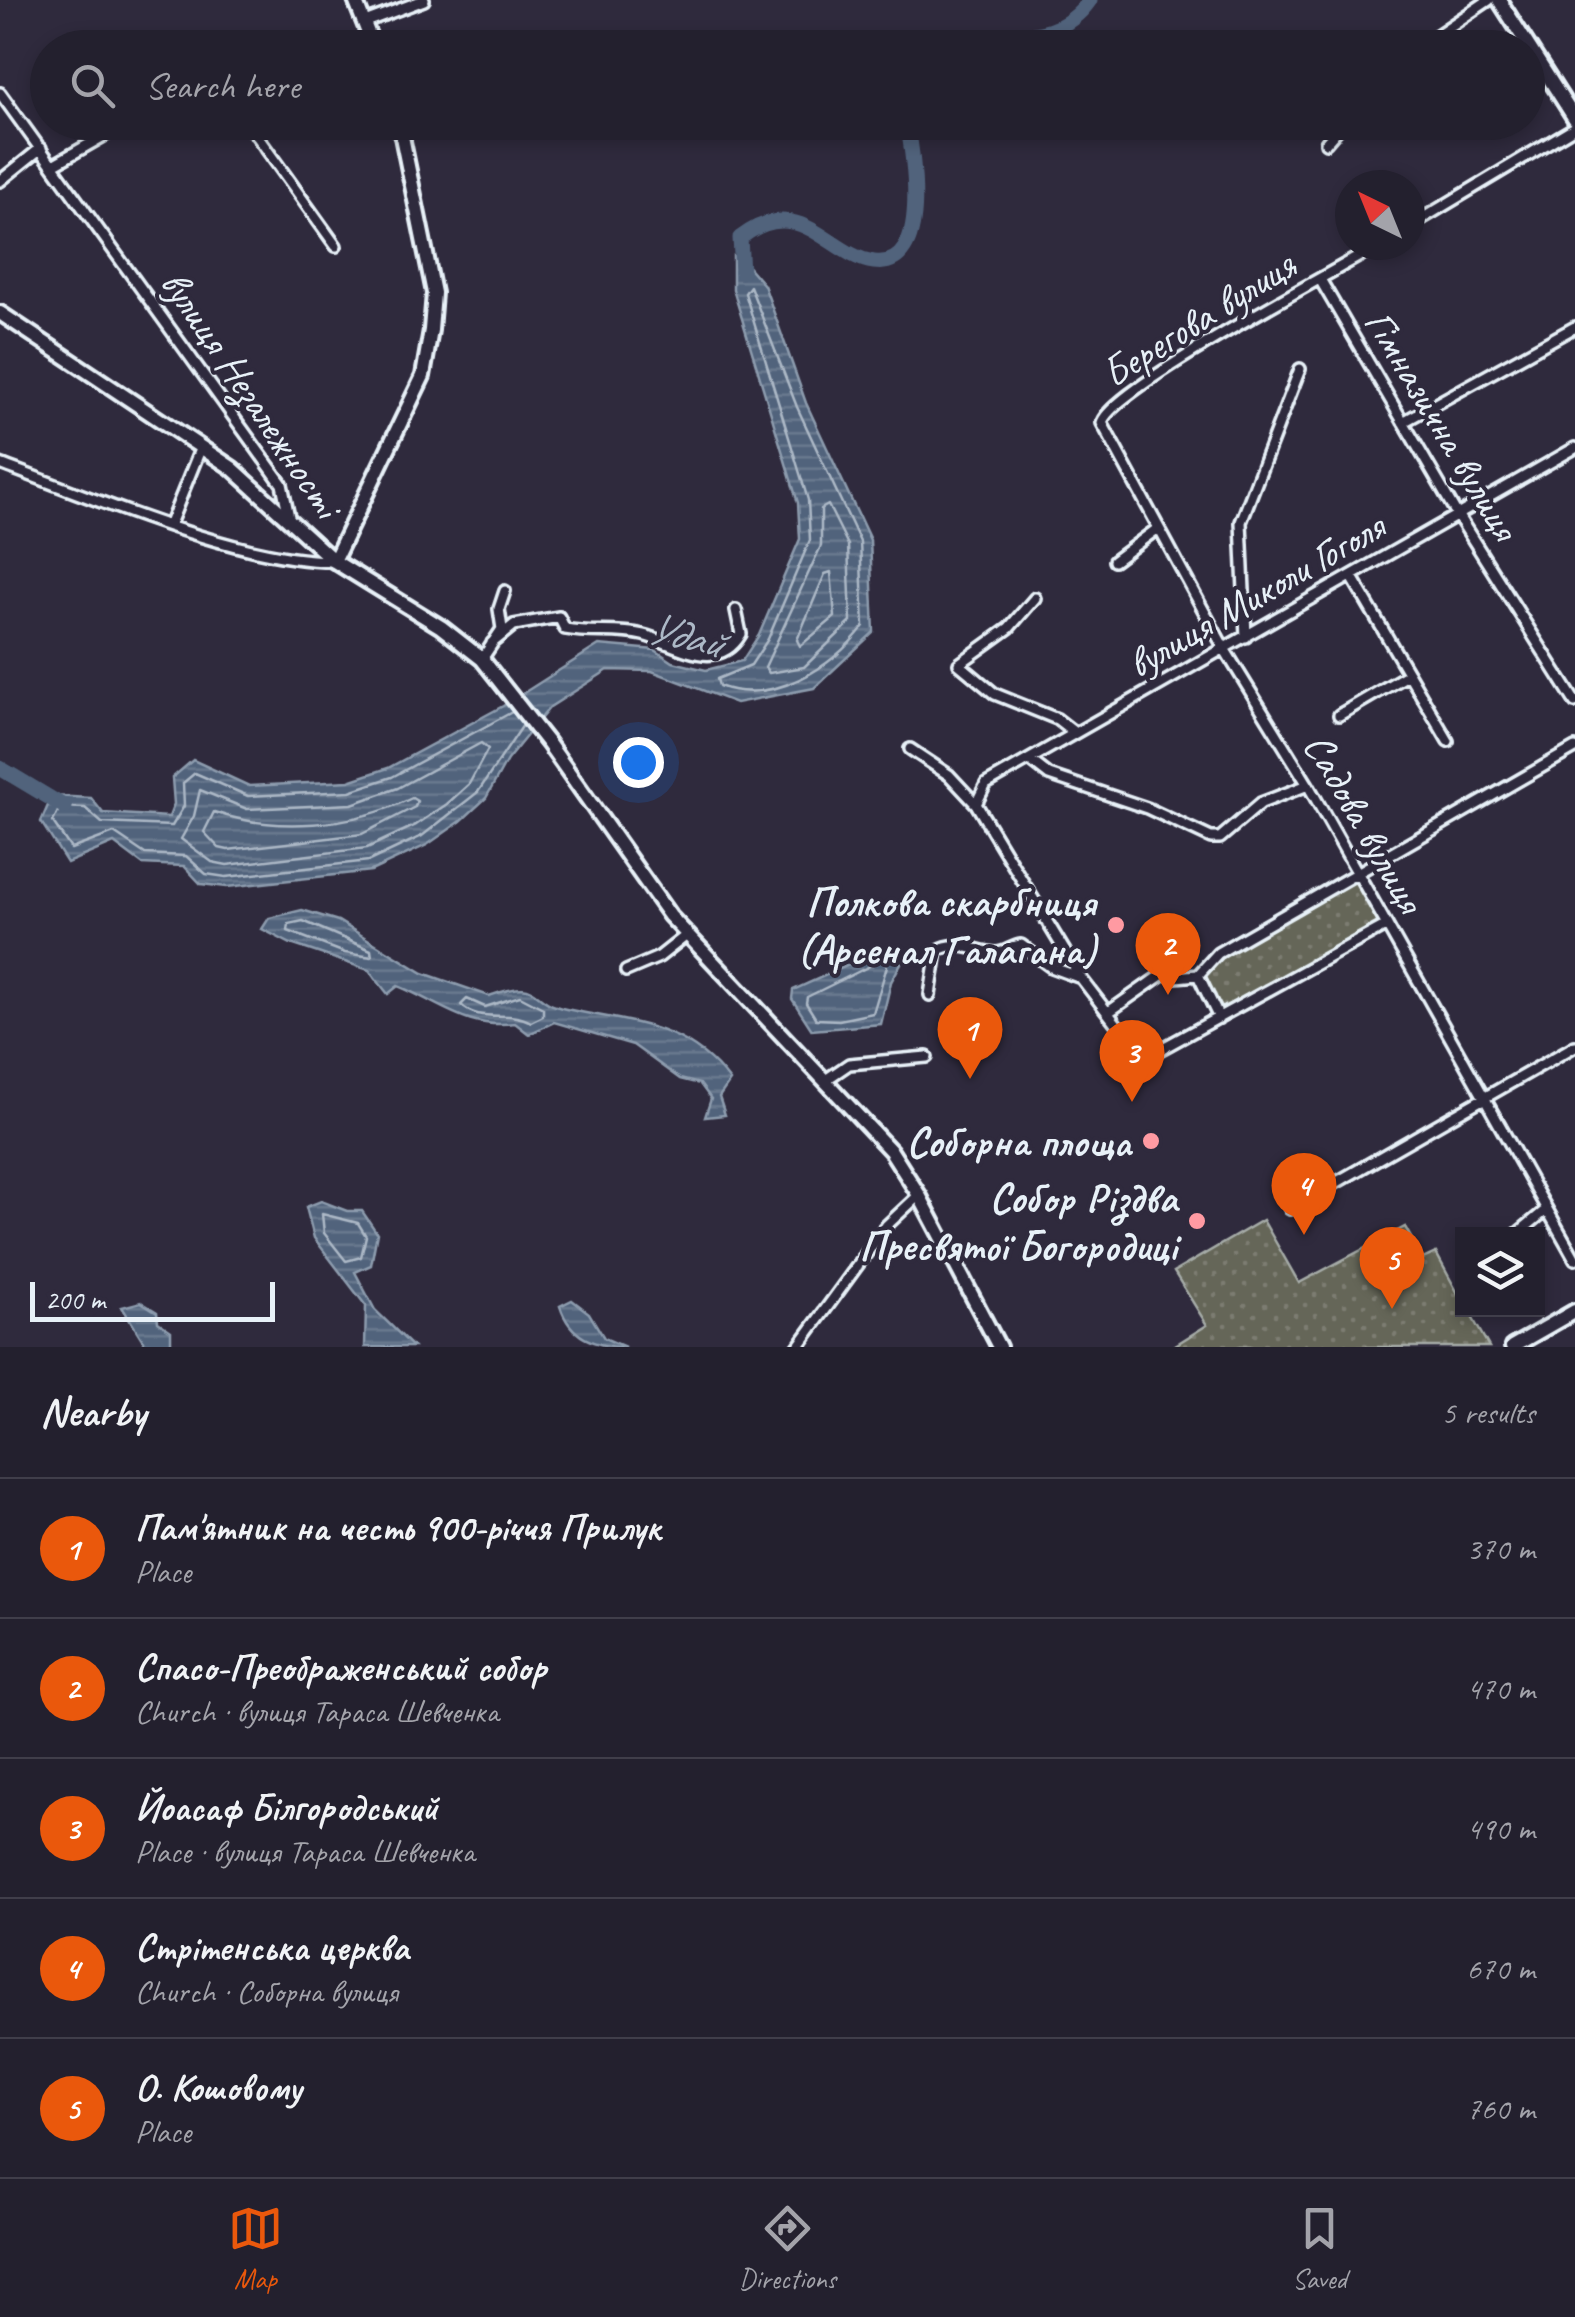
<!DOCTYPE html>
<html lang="en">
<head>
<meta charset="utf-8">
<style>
	:root { --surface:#23202e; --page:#2b2836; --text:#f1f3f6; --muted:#a3a3aa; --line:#403e4a; --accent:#ea580c }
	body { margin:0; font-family:Caveat,sans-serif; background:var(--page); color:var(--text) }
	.controls { position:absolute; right:30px; bottom:30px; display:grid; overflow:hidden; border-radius:0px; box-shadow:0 5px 15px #0003 }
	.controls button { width:90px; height:90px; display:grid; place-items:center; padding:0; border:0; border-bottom:2px solid var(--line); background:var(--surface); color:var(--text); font:50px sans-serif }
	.compass { position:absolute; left:1335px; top:170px; width:90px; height:90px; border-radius:50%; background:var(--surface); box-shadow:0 5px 15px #0003; rotate:317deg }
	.scale { position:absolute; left:30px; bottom:25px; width:245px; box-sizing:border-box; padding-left:10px; border:5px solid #e8f1f8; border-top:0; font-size:28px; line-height:35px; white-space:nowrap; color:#e8f1f8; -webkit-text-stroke:8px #2f2a3d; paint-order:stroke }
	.you { position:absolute; left:638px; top:762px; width:35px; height:35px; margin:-25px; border:8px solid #fff; border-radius:50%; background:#1a73e8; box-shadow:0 0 0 15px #1a73e833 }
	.badge { display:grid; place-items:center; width:65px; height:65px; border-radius:50%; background:var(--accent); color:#fff; font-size:32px; font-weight:700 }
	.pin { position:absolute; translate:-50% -82px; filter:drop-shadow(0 2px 5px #0008) }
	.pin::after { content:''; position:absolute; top:52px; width:35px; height:30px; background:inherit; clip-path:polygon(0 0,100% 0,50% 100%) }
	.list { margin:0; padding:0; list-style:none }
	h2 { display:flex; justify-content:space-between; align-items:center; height:130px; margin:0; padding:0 40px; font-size:42px }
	h2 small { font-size:32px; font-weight:400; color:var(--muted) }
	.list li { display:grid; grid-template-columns:65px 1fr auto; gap:30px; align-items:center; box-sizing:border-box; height:140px; padding:0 40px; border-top:2px solid var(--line) }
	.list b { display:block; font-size:38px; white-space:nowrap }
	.list p { margin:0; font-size:32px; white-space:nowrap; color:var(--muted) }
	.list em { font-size:32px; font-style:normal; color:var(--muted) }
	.icon { flex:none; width:55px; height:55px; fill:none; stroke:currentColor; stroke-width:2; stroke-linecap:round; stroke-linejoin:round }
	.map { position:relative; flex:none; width:1575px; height:1347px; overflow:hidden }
	.search { position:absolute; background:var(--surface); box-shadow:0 5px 15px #0003; left:30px; right:30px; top:30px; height:110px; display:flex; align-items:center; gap:25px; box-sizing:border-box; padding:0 35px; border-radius:55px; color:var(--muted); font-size:38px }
	.sheet { height:830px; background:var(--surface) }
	nav { display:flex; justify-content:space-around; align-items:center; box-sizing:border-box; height:140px; border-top:2px solid var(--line); background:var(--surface); font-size:28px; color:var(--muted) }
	nav a { display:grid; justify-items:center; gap:5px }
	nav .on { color:var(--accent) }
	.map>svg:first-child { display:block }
</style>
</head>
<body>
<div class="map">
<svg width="1575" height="1347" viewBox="0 0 1575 1347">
	<defs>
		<pattern id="park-dots" width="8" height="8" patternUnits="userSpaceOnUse" patternTransform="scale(2.5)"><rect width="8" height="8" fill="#656658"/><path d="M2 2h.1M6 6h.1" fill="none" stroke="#7b7c71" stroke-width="1.8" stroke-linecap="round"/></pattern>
		<pattern id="water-rules" width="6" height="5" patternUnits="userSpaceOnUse" patternTransform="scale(2.5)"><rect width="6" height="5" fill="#51637c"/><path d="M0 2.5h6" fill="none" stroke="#6a7a8f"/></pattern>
	</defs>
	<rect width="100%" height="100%" fill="#2f2a3d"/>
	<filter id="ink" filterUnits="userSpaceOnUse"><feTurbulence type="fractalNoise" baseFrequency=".01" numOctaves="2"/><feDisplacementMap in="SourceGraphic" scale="20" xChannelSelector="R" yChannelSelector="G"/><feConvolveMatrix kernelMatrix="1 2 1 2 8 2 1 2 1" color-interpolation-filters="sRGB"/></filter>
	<g filter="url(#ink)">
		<path fill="url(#park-dots)" stroke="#a6aca8" stroke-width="2.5" d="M1355 881 1380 921C1326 948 1279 987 1224 1010L1204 980 1209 964Z
			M1263 1220 1299 1283 1405 1227 1423 1259 1436 1253 1462 1301V1310H1468L1489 1347H1172L1207 1325 1174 1272Z"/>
		<path fill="url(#water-rules)" stroke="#8d9cae" stroke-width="2.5" d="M733 256H739L764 285 806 403 870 540 874 632 814 688 736 703 652 671 608 670 550 707 507 760 486 798 461 821 427 845 371 871 227 887 201 884 184 866 142 864 114 843 67 863 41 822 52 796 91 798 103 813 169 817 174 804 172 778 193 760 249 786 349 781 388 768 503 706 599 645 655 650 673 662 706 670 742 661 759 635 800 539 798 503 733 289Z
			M302 910 338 921 423 973 489 996C545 976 524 1000 566 1009 631 1023 687 1023 730 1081L719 1097 725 1115 705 1117 711 1099 700 1084 680 1079 633 1045 554 1022 529 1034 515 1023C468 1030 440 1003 398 986L388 994 369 970 291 944 262 929 269 918Z
			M884 949 897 950 901 963 891 982 881 1024 812 1030 792 999 793 990Z
			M321 1201 347 1211H362L377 1233 371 1265 355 1272 375 1310 413 1347H365L366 1306 314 1238 306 1207Z
			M572 1300 589 1313 604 1338 625 1347C594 1347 570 1337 560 1306Z
			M141 1302 157 1312 158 1322 171 1331V1347H147L122 1307Z"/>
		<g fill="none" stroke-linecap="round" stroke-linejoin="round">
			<path stroke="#acb8c6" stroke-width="2.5" d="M750 286 797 407 860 542 864 626C832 668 772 706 719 686L717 679 751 665 768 639 810 540 808 500 745 293Z
				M828 505 848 545 851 622 804 667 769 673 765 667 821 546V509Z
				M831 572 835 617 800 646 797 640 825 574Z
				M512 712 392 777 350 791 248 796 195 773 183 783 184 806 172 826 102 823 85 808 60 807 53 822 71 849 114 833 145 854 186 856 206 874 226 877 369 861 422 836 478 792 523 725
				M481 743 488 749 469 784 447 804 416 825 367 848 227 865 212 862 181 839 194 816 200 790 247 809 352 804 398 788Z
				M412 798 417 801 415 807 362 834 228 850 219 848 204 832 214 812C275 833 353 827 412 798Z
				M303 921 371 950 372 957 345 953 288 931 289 924Z
				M882 960 887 966 873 1013 839 1020 816 1019 806 1003 807 997Z
				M520 996 543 1008V1016L531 1022C508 1009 480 1024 461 1005L467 999 485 1007Z
				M322 1214 358 1223 366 1236 361 1257 346 1261 324 1233Z"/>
			<path stroke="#51637c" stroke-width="15" d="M940 48C991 26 1053 54 1090 0
				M742 272 740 238C800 191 829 256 874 262 932 270 913 155 907 122
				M0 768 65 807"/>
			<defs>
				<path id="street" d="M365 22 424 0
					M1418 48 1489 0
					M0 93 282 484 289 517
					M247 122 336 246
					M1326 143 1344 122
					M53 165 128 122
					M0 181 41 148
					M1410 226 1575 127
					M1379 245C1336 271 1109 390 1102 423L1225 650 1308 785 1575 1259
					M1321 281 1458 516 1575 702
					M1403 422 1575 327
					M0 464C91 497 241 562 334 561
					M170 524 201 447
					M1114 561 1157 529
					M1352 577 1448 741
					M1035 598 1009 628 959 664 995 694 1057 719 1075 733
					M1246 637 1241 522 1300 369
					M492 643 514 625 559 617 565 629C591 634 617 629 643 635 676 643 717 675 741 634L736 610
					M482 659 502 629 499 609 505 591
					M1339 715 1409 674
					M910 749 949 775 976 804 1081 978 1143 1059 1387 925
					M1031 761 1049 775 1147 808 1211 838H1220L1261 803 1308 785
					M976 804 986 784 1575 448
					M626 971 659 957 688 934
					M930 995 937 951C957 938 975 952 996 953 1005 953 1012 946 1021 945L1051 967 1081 978
					M1110 1011 1164 973 1175 977 1198 975
					M1219 1018 1198 975 1218 953 1575 748
					M827 1079 849 1064 927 1057
					M1290 1209 1575 1046
					M1517 1234 1546 1210
					M798 1347 887 1225 919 1195"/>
				<path id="secondary" d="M355 0 374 48
					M1499 0 1575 119
					M0 313 232 468 334 561 441 627 482 659 548 743 670 916 891 1151 919 1195 999 1347
					M334 561 423 376 431 330 434 293 399 122
					M1512 1347 1575 1311"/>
			</defs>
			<use href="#street" stroke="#e8f1f8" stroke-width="16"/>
			<use href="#secondary" stroke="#e8f1f8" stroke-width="20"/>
			<use href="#street" stroke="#2f2a3d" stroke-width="9"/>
			<use href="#secondary" stroke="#2f2a3d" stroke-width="12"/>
		</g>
	</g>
	<g fill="#ff9aa2" stroke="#2f2a3d" stroke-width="4">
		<circle cx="1116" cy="925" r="10"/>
		<circle cx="1151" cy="1141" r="10"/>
		<circle cx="1197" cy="1221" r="10"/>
	</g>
	<g text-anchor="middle" stroke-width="8" stroke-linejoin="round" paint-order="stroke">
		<g font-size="42" fill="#e8f1f8" stroke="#2f2a3d">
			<text transform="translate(1198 318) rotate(-32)" y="15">Берегова вулиця</text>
			<text transform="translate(252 393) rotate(56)" y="15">вулиця Незалежності</text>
			<text transform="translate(1443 424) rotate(59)" y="15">Гімназична вулиця</text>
			<text transform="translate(1255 594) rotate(-30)" y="15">вулиця Миколи Гоголя</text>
			<text transform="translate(1365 822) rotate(60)" y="15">Садова вулиця</text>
		</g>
		<g font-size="42" font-weight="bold" fill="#e8f1f8" stroke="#2f2a3d" text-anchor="end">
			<text x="1096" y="916">Полкова скарбниця<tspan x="1096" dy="48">(Арсенал Галагана)</tspan></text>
			<text x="1131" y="1156">Соборна площа</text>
			<text x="1177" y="1212">Собор Різдва<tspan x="1177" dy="48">Пресвятої Богородиці</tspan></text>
		</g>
		<g font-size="45" font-style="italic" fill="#acb8c6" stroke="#2f2a3d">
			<text transform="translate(685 634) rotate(13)" y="16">Удай</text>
		</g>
	</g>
</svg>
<div class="controls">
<button><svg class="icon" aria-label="layers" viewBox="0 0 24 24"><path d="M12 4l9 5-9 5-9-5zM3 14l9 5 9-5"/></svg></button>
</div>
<svg class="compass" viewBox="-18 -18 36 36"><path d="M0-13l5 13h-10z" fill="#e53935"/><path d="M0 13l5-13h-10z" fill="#a3a3aa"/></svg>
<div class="scale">200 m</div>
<div class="you"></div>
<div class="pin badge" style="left:970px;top:1079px">1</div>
<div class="pin badge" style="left:1168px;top:995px">2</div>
<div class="pin badge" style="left:1132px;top:1102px">3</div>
<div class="pin badge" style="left:1304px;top:1235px">4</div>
<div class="pin badge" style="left:1392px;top:1309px">5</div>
<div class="search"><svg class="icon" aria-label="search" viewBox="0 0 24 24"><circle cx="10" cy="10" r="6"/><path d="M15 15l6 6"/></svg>Search here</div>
</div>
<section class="sheet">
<h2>Nearby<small>5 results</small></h2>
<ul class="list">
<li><span class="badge">1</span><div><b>Пам'ятник на честь 900-річчя Прилук</b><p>Place</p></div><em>370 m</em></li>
<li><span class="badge">2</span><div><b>Спасо-Преображенський собор</b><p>Church · вулиця Тараса Шевченка</p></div><em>470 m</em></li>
<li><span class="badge">3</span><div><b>Йоасаф Білгородський</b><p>Place · вулиця Тараса Шевченка</p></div><em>490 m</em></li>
<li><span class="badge">4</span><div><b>Стрітенська церква</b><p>Church · Соборна вулиця</p></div><em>670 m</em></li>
<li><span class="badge">5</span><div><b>О. Кошовому</b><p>Place</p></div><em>760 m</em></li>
</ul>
</section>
<nav>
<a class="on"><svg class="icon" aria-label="map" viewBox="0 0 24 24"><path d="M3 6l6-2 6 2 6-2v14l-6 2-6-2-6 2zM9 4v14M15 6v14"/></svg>Map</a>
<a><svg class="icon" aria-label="directions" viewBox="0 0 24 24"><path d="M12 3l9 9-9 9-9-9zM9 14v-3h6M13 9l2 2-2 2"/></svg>Directions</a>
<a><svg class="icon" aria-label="saved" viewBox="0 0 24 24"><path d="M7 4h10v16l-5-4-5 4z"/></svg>Saved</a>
</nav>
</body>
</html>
